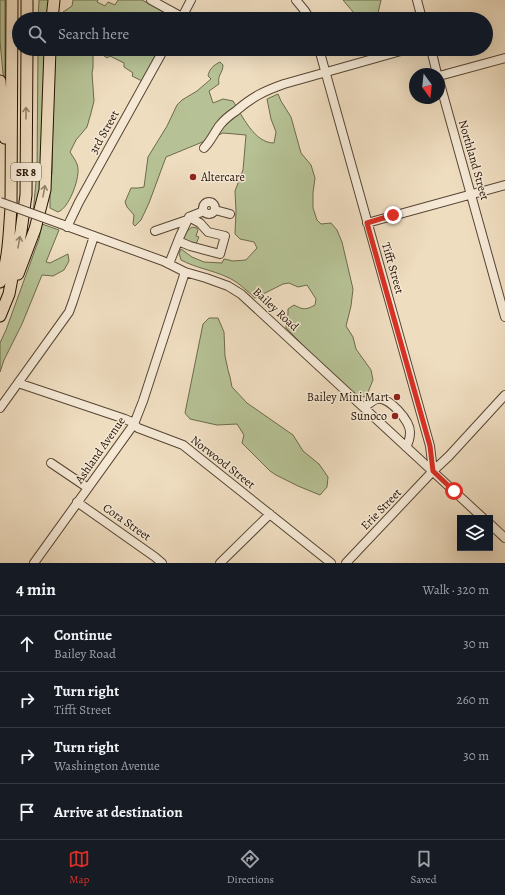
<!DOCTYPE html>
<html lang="en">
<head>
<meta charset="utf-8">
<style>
	:root { --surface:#171b24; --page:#20242c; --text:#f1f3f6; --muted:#9ea1a6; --line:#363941; --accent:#d93025 }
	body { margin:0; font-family:Alegreya,serif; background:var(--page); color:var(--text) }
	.controls { position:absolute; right:12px; bottom:12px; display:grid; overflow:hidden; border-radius:0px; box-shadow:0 4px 16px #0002 }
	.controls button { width:36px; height:36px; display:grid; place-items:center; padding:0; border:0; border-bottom:1px solid var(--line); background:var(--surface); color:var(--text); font:20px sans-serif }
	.compass { position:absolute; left:409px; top:68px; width:36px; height:36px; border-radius:50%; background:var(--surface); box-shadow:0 4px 16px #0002; rotate:165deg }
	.stop { position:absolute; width:12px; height:12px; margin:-9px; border:3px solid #d93025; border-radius:50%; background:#fff }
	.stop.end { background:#d93025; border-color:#fff; box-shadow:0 1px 4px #0008 }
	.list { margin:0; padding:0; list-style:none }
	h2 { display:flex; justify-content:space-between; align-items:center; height:52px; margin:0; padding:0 16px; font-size:17px }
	h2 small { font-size:13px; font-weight:400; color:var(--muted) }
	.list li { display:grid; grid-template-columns:26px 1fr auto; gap:12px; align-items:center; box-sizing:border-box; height:56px; padding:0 16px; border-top:1px solid var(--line) }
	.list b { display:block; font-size:15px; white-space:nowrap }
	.list p { margin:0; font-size:13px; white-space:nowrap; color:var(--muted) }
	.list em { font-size:13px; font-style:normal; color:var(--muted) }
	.icon { flex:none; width:22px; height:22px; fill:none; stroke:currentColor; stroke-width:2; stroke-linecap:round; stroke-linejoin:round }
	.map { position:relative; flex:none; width:505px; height:563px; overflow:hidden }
	.search { position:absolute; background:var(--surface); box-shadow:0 4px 16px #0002; left:12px; right:12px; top:12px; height:44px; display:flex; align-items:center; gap:10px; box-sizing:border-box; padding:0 14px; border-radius:22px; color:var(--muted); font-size:15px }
	.sheet { height:276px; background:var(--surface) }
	nav { display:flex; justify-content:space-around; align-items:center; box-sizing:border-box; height:56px; border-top:1px solid var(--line); background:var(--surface); font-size:11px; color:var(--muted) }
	nav a { display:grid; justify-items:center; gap:2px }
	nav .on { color:var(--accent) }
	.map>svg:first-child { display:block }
</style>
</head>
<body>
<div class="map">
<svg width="505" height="563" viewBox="0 0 505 563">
	<rect width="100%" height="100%" fill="#efddc0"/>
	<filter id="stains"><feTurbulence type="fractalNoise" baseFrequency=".005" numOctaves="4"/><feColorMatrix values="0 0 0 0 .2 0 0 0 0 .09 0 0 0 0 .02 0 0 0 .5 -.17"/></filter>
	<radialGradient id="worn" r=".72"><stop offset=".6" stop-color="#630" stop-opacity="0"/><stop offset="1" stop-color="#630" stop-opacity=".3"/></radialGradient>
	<path fill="#b6c295" stroke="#6d6a4c" d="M0 0H5V83L4 84 0 41Z
		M39 0H51L49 19H38Z
		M73 0H98L97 2 105 6 108 2 115 5 118 0H142L174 17 175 19H63L64 16 63 12 72 6Z
		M343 0H381L378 13 380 19H359Z
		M38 49H48L42 182 32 225 37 171Z
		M55 49H159L142 81 132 76 133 73 124 67V63L110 56 107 58 103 55 93 53V68L92 73 94 101 91 113 87 127 76 140 70 152C73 157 78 163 78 169 79 180 69 208 58 212L50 208V185L52 173 53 106Z
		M220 62 223 65C223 73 217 75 219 84L209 91 213 103 223 99 233 101C242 115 254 143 274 143L276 132 271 119 267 99 278 94 281 101 291 117 301 153 311 165 315 178 313 193V208L317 220 321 224 331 223 337 230 342 242 353 289 351 306 346 326 353 337 356 349 371 370 373 380 366 397 358 396 351 393 286 328C285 320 289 317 288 309L294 305C303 310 306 310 315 305L316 299 307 285 298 287 289 283 283 284 255 298C246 290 237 281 227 277 212 270 196 268 181 260L179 253 181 249 192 257 204 262 222 263 224 259 233 261 246 260 257 248 254 242 240 239 235 234 236 211 235 191 243 170 246 135 223 133 200 143 166 157 149 203 141 220 135 226 133 224 134 215 127 207 125 202 131 188H138L144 187 148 157 167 126 177 105 182 100 197 91 211 79 208 76C209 69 214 65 220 62Z
		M42 224 59 230 46 262 50 263 68 254 69 261 64 270 53 276 42 275 22 324 4 360 0 372V343L6 330 39 239Z
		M192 227 197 228 198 230 196 236 199 237 196 244 183 240 185 233Z
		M209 318H218L224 332 225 356 228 370 230 377 232 387 247 403 293 435 303 451 319 464 328 477 327 487 320 495 298 486 276 475 270 471 242 443 244 435 237 424 217 425 190 419 185 413 203 324Z"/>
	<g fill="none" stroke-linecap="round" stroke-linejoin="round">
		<defs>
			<path id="minor" d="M151 0 182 17
				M296 0 305 11 310 19
				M417 0 422 19
				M181 19 191 0
				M319 49 430 446 433 471
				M431 49 437 74
				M439 76 505 58
				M439 80 505 317
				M204 148C211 141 214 133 220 125 224 120 230 115 236 111 252 97 264 91 284 84L408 49
				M203 208a6 6 0 1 1 12 0a6 6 0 1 1-12 0Z
				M215 210 230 214
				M367 223 505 185
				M61 224 163 261 185 272 206 278 228 286 241 294 483 518
				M67 227 79 202 164 49
				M155 231 187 220
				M178 241 190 246 220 254 225 236 208 232 200 223 189 217
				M169 264 180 236 189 217 204 211
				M18 383 125 419 132 422 138 428 183 445 331 563
				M364 407C368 405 373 400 377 399 389 396 410 421 410 432 410 438 409 442 406 447
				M0 408 69 312 73 301 94 236
				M51 463 88 488
				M77 502 155 557 162 563
				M490 524 505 538
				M34 563 134 424 143 401 185 272
				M220 563 270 514
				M346 563 433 471 449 456 505 395"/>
			<path id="highway" d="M27 19V0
				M52 19 54 0
				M0 81 5 138
				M18 274 35 229 45 190 50 49
				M0 282C9 260 9 232 11 208L12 0
				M0 316 9 294 21 231 26 195 27 49"/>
		</defs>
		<use href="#minor" stroke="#574532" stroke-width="10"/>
		<use href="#highway" stroke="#241202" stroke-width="13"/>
		<use href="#minor" stroke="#f5e9d6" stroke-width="8"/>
		<use href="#highway" stroke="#efddc0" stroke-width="11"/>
		<defs>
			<path id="minor-bridge" d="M0 202 61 224"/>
		</defs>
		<use href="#minor-bridge" stroke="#574532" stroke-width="10" stroke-linecap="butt"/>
		<use href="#minor-bridge" stroke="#f5e9d6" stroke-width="8"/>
	</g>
	<defs><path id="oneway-shaft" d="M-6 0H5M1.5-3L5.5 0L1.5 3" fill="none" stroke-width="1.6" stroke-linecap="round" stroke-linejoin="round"/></defs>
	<g stroke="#94826a">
		<use href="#oneway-shaft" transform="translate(26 113) rotate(-90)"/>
		<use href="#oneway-shaft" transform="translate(44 191) rotate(-80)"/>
		<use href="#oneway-shaft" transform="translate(19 242) rotate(-80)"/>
	</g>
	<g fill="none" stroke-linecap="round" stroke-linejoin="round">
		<path stroke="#d93025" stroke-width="5" d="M393 215 367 223 430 446 433 471 454 491"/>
	</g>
	<g fill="#8f2418" stroke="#f5e9d6" stroke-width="1.5">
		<circle cx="193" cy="177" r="4"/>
		<circle cx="397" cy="397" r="4"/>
		<circle cx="395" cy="416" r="4"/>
	</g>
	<g text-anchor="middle" stroke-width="3" stroke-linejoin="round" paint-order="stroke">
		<rect fill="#f5e9d6" stroke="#635242" stroke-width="1" x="11" y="163" width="30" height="18" rx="3"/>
		<g font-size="11" font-weight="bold" fill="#241202">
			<text x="26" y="176">SR 8</text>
		</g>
		<g font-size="12" fill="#241202" stroke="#f5e9d6">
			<text transform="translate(104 132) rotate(-61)" y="4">3rd Street</text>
			<text transform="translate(474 160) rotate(74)" y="4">Northland Street</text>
			<text transform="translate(393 268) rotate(74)" y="4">Tifft Street</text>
			<text transform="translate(276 309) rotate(43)" y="4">Bailey Road</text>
			<text transform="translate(100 450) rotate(-55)" y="4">Ashland Avenue</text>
			<text transform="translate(223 462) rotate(38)" y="4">Norwood Street</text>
			<text transform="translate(381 509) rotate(-46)" y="4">Erie Street</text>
			<text transform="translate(127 522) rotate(35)" y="4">Cora Street</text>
		</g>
		<g font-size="12" fill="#241202" stroke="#f5e9d6" text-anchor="end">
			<text x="201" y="181" text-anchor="start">Altercare</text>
			<text x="389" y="401">Bailey Mini Mart</text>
			<text x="387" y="420">Sunoco</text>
		</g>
	</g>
	<rect width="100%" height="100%" filter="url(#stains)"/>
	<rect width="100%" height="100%" fill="url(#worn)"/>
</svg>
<div class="controls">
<button><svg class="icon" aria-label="layers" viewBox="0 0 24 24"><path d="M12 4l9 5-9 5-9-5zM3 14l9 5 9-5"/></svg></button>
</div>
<svg class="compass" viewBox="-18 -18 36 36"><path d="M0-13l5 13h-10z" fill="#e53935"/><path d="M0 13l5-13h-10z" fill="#9ea1a6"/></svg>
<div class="stop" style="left:454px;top:491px"></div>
<div class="stop end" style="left:393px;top:215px"></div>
<div class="search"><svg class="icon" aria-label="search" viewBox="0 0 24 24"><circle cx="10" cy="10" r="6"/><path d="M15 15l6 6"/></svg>Search here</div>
</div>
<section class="sheet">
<h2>4 min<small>Walk · 320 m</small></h2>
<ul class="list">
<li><svg class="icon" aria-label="ahead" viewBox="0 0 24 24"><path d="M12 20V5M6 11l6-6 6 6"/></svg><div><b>Continue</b><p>Bailey Road</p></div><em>30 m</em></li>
<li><svg class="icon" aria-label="right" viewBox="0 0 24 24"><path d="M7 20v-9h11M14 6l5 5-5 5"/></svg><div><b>Turn right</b><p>Tifft Street</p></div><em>260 m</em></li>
<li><svg class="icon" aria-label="right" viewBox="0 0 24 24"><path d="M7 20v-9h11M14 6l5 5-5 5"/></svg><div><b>Turn right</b><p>Washington Avenue</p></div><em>30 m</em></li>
<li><svg class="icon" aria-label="arrive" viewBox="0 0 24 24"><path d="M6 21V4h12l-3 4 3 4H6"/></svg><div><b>Arrive at destination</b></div></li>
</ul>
</section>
<nav>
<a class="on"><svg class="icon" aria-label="map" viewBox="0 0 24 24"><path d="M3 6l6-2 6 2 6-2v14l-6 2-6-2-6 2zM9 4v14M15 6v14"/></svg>Map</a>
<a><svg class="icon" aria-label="directions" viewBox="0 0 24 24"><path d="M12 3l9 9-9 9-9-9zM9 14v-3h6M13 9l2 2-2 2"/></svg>Directions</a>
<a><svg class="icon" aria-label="saved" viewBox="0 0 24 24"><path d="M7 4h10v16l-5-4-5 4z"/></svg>Saved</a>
</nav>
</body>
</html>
